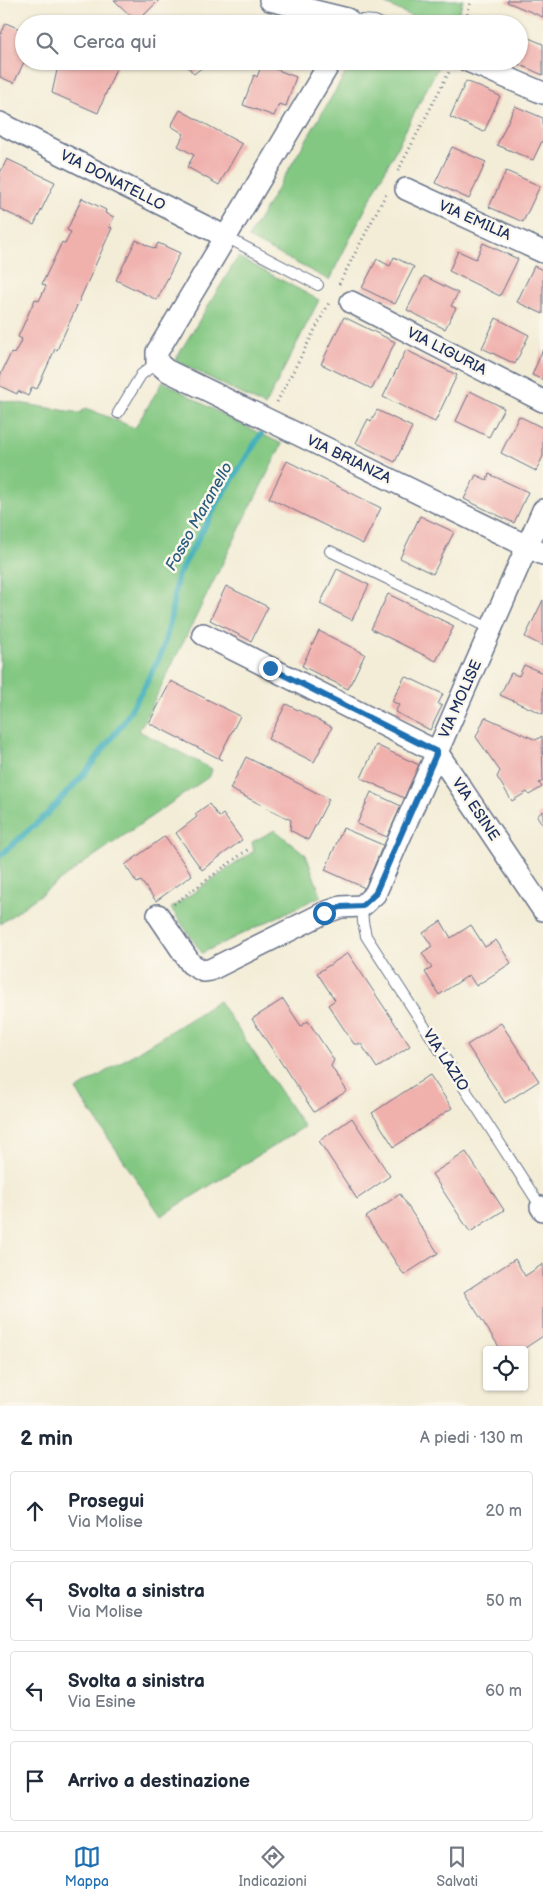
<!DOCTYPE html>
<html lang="it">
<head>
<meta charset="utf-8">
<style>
	:root { --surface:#fff; --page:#f6f6f7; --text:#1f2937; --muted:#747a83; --line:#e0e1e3; --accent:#1f6fb2 }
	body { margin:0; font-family:"Balsamiq Sans",sans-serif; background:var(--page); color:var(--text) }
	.controls { position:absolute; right:15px; bottom:15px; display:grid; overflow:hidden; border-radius:5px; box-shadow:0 1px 4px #0004 }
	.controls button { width:45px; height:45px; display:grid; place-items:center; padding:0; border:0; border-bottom:1px solid var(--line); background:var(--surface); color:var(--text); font:25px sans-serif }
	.stop { position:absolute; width:15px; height:15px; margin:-11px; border:4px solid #1f6fb2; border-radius:50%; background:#fff }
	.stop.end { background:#1f6fb2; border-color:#fff; box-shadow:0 1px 5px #0008 }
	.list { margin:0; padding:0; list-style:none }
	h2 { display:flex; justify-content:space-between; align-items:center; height:65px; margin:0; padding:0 20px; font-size:21px }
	h2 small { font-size:16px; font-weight:400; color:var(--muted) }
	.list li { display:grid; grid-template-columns:32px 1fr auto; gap:15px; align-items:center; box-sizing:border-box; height:80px; margin:0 10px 10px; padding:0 10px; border:1px solid var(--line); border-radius:5px }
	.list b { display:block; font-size:19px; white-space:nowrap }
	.list p { margin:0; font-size:16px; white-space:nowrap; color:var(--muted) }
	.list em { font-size:16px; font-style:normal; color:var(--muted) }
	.icon { flex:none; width:28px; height:28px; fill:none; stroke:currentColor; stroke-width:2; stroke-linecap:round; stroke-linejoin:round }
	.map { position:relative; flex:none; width:543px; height:1406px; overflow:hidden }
	.search { position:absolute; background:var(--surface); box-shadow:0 1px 4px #0004; left:15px; right:15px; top:15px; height:55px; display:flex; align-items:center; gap:12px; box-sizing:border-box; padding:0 18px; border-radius:28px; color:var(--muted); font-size:19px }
	.sheet { height:425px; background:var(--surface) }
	nav { display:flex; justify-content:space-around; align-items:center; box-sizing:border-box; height:70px; border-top:1px solid var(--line); background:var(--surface); font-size:14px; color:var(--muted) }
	nav a { display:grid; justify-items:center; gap:2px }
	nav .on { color:var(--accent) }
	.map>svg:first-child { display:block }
</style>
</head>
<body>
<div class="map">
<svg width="543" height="1406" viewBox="0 0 543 1406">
	<rect width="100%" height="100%" fill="#fbf7ec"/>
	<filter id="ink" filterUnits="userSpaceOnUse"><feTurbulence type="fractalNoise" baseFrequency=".02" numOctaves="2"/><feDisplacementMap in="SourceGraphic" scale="10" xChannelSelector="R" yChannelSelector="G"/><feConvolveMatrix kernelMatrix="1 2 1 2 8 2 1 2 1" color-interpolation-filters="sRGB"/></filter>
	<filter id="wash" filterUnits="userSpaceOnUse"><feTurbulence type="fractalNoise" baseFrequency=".0096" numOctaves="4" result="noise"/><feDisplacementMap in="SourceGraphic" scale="20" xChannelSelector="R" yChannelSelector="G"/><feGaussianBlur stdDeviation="1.12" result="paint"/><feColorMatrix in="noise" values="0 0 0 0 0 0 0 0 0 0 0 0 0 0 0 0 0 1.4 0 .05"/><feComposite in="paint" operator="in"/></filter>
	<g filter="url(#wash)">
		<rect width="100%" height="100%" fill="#f3edd7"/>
		<path fill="#83c882" stroke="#4f7c70" d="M378 0H463L456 24H427Z
			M353 61H441L329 280 248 238Z
			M238 257 319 300 265 406 175 360Z
			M163 381 228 418 282 444 139 731 212 769 210 776 84 863 0 924V400L80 413 86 408 135 428Z
			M275 830 306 855 321 896 202 953 171 908 254 851 252 842Z
			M219 1001 304 1127 161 1216 76 1090Z"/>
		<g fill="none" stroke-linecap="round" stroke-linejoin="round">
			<path stroke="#40afbb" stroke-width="6" d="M0 856 46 815 85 773 123 723 145 686 163 649 170 622 177 577 217 504 261 434"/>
		</g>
		<g id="blocks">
			<path fill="#f0b1ad" d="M114 0H159L137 22Z
				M508 0H543V17L507 2Z
				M6 23 24 31V61H31L29 65 24 62 14 83 0 77V36Z
				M519 34 543 44V75L511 61H519Z
				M59 61H119L98 113 52 93Z
				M183 61H216L208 68 205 65 194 74Z
				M262 64 296 77 286 106 279 104 274 116 243 105 254 75 257 77Z
				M466 81 500 96 484 132 450 117Z
				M515 106 543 118V139L533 160 497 145Z
				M180 110 242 144 219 185 187 167 194 155 178 146 184 134 171 126Z
				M452 147 486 162 469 199 435 183Z
				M7 159 55 182 34 225 0 209V173Z
				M506 171 540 186 523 222 489 207Z
				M82 198 106 210 105 213 114 217 109 227 112 228 57 350 55 349 37 389 32 387 28 396 18 391 17 394 0 386V376L11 353 14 354 22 339 18 337 35 299 39 301 46 286 42 284 62 242 65 244 71 232 67 230Z
				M136 240 155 249 158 243 180 253 157 300 116 280Z
				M483 243 518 259 500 296 449 271 458 251 476 259Z
				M394 257 414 267 395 304 362 288 377 259 390 266Z
				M534 266 543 270V314L517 302Z
				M424 276 458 293 451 306 456 308 445 329 407 310Z
				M344 317 395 342 372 389 321 364Z
				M496 318 529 335 515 364 482 348Z
				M543 349V380L532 375Z
				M406 350 457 375 435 422 383 397Z
				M470 391 504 408 489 437 456 421Z
				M377 410 412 427 395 462 356 443 368 419 371 421Z
				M519 416 543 428V456L536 471 501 453Z
				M287 461 381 508 363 544 269 498Z
				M489 474 528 492 514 523 464 499 476 475 487 480Z
				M420 516 454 532 433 574 400 558Z
				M337 569 369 585 352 620 320 604Z
				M226 586 268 607 251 641 210 620Z
				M388 594 454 626 436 661 371 629Z
				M543 600V646L525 637Z
				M319 631 365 654 348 689 302 666Z
				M524 665 543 673V714L500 695 511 673 519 676Z
				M405 676 443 694 438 704 442 706 430 730 395 712 399 705 392 701Z
				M171 681 240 716 219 757 222 760 149 723Z
				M286 704 332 727 314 762 268 739Z
				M485 717 536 740 542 736 543 781 539 783 542 787 529 795 527 792 512 801 497 777 500 771 476 737Z
				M376 745 419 765 404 798 361 778Z
				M246 757 329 799 308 840 290 830 291 820 230 789Z
				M371 792 401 806 387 837 357 824Z
				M209 804 219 817 223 814 242 840 202 870 176 833 197 817 195 814Z
				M543 811V825L537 816Z
				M343 828 383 845 365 888 325 870Z
				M165 836 192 875 156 901 141 881 137 883 125 865Z
				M441 921 451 938 471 925 485 947 496 940 511 963 476 986 469 975 439 995 425 972 432 968 422 953 432 946 423 933Z
				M348 953 410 1046 377 1068 361 1044H354L328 1005 335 1000 317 973Z
				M283 999 301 1026 308 1021 334 1060 331 1066 347 1091 314 1112 252 1019Z
				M501 1023 539 1081 505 1103 467 1045Z
				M430 1075 452 1108 394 1147 372 1113Z
				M352 1118 390 1176 357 1199 319 1141Z
				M466 1152 504 1210 470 1232 432 1174Z
				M400 1194 438 1253 404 1275 366 1217Z
				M515 1259 525 1276 543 1264V1336L522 1350H501L464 1292Z"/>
		</g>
	</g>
	<g filter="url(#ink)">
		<use href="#blocks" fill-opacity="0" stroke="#677288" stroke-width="1"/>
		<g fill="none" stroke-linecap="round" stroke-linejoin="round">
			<defs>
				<path id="service" d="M347 19 375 21 382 24
					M226 237 318 285
					M118 413 141 375 157 362
					M330 551 491 629
					M362 906 363 922 366 936 541 1207"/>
				<path id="minor" d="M270 0 347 19
					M331 61 157 352V362L166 370 543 554
					M468 61 543 93
					M0 123 226 237
					M406 189 543 252
					M351 302 543 401
					M203 634 437 752 543 910
					M158 915 191 964 203 971 210 970 324 913 341 907 362 906 375 894 543 510
					M541 1207 543 1210"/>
			</defs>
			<use href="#service" stroke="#677288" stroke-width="12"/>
			<use href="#minor" stroke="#677288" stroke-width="24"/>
			<path stroke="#677288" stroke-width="3" stroke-dasharray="1 4" stroke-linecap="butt" d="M465 24 471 0
				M398 171 450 70
				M339 284 386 194
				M277 402 330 301
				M174 904 250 848"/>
			<use href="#service" stroke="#fff" stroke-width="10"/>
			<use href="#minor" stroke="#fff" stroke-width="21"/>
		</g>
	</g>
	<g fill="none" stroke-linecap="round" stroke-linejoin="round" filter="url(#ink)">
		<path stroke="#1f6fb2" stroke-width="6" d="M270 668 437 752 375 894 362 906 341 907 324 913"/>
	</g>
	<g text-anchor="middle" stroke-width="5" stroke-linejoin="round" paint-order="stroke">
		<g font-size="15" fill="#1b2f5e" stroke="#fbf7ec">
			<text transform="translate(113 180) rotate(27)" y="5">VIA DONATELLO</text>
			<text transform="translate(475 220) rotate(24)" y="5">VIA EMILIA</text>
			<text transform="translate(447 351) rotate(27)" y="5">VIA LIGURIA</text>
			<text transform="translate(349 459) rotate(26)" y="5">VIA BRIANZA</text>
			<text transform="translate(460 699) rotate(-66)" y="5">VIA MOLISE</text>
			<text transform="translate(476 809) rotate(56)" y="5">VIA ESINE</text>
			<text transform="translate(446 1060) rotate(57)" y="5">VIA LAZIO</text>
		</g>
		<g font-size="16" font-style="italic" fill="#285c7f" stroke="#fbf7ec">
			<text transform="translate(198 516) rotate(-61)" y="6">Fosso Maranello</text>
		</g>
	</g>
</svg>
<div class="controls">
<button><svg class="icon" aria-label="locate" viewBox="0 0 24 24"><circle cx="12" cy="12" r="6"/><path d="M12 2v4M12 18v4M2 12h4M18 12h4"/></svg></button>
</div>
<div class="stop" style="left:324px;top:913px"></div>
<div class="stop end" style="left:270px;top:668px"></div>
<div class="search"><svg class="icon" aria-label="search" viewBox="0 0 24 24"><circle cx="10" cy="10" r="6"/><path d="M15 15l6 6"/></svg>Cerca qui</div>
</div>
<section class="sheet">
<h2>2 min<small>A piedi · 130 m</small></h2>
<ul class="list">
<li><svg class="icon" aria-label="ahead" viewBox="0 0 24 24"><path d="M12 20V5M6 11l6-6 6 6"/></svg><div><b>Prosegui</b><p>Via Molise</p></div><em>20 m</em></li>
<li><svg class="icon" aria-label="left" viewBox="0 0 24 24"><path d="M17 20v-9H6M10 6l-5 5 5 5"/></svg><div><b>Svolta a sinistra</b><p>Via Molise</p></div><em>50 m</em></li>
<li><svg class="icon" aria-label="left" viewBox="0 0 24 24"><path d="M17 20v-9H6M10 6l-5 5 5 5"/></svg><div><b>Svolta a sinistra</b><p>Via Esine</p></div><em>60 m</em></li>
<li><svg class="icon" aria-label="arrive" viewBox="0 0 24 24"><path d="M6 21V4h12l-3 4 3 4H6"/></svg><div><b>Arrivo a destinazione</b></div></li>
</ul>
</section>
<nav>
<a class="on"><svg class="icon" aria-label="map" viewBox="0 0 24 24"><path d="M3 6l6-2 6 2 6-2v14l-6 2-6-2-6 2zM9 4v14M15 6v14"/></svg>Mappa</a>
<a><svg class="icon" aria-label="directions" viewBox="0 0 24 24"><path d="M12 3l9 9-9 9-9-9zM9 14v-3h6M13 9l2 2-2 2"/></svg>Indicazioni</a>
<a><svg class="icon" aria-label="saved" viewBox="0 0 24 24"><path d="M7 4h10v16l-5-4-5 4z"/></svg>Salvati</a>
</nav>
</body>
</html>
